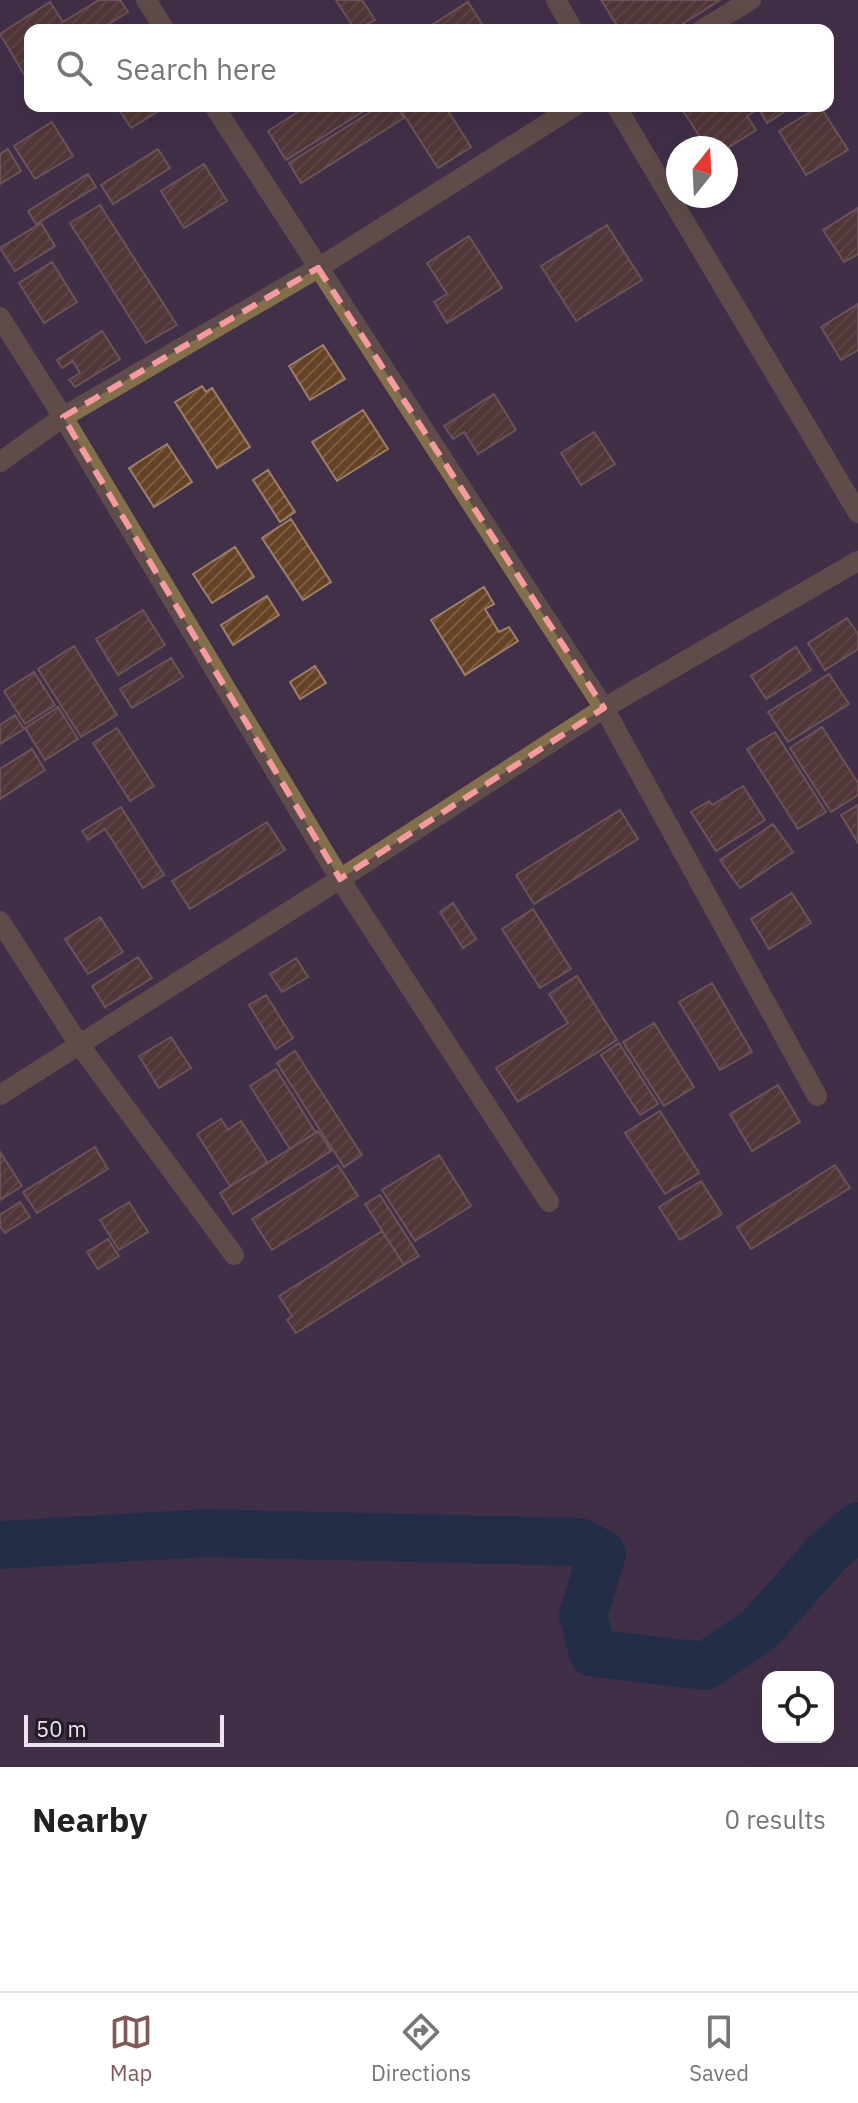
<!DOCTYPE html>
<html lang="en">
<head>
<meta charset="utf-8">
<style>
	:root { --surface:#fff; --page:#f2f2f2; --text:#222; --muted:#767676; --line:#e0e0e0; --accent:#815859 }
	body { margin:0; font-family:"IBM Plex Sans",sans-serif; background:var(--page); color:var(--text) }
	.controls { position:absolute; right:24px; bottom:24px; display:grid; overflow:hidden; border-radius:16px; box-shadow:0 8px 32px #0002 }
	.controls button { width:72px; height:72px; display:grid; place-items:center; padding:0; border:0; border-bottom:2px solid var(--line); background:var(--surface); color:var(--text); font:40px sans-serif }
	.compass { position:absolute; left:666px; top:136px; width:72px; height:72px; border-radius:50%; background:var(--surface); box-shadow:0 8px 32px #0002; rotate:18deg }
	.scale { position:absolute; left:24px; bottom:20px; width:200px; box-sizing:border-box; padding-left:8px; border:4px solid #ede2f1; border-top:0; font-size:22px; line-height:28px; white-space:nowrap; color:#ede2f1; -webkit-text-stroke:6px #231c26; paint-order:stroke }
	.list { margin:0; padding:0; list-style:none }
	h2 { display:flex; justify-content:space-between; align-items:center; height:104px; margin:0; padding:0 32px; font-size:34px }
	h2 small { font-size:26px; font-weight:400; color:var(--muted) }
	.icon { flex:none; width:44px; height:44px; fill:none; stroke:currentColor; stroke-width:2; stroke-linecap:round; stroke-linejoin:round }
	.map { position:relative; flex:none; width:858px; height:1767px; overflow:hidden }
	.search { position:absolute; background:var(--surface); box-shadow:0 8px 32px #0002; left:24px; right:24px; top:24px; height:88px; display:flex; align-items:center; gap:20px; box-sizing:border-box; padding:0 28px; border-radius:16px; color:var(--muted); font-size:30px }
	.sheet { height:224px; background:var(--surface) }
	nav { display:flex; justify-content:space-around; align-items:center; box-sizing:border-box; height:112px; border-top:2px solid var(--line); background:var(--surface); font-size:22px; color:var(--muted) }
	nav a { display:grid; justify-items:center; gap:4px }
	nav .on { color:var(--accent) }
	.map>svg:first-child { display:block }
</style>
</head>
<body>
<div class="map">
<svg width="858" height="1767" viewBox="0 0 858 1767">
	<defs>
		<pattern id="building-hatch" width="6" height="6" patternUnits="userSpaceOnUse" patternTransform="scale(2)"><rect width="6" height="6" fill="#664225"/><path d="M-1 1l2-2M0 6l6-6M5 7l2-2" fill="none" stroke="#7c5d45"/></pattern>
	</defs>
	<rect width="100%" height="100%" fill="#413048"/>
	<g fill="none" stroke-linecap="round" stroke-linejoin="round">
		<path stroke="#002b45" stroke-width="48" d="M0 1545 206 1533 580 1542 602 1554 583 1615 593 1653 705 1666 759 1630 827 1553 858 1526"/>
	</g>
	<path fill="url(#building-hatch)" stroke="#9b7f6b" stroke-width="2" d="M99 0H120L128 12 99 30H30V73L25 76 0 34 50 2 63 22Z
		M336 0H362L375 20 355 30Z
		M601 0H720L673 30H620Z
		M468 2 486 30H424Z
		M117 106H167L131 128Z
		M307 106H372L286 160 268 131Z
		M380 106H397L404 118 301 183 289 163Z
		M398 106H445L471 147 438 168Z
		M680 106H757L759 109 747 116 756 130 726 149 707 148Z
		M763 106H793L767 123 759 109Z
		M820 106 848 150 806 175 779 131Z
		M52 122 73 156 35 179 14 146Z
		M8 149 21 171 0 184V154Z
		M158 149 170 168 113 204 101 185Z
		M204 164 227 201 184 228 161 191Z
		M88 174 96 187 36 224 28 211Z
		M100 205 177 325 146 343 70 223Z
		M858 208V254L844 262 823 230Z
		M41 223 55 246 15 271 0 248Z
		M607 225 642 280 576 321 541 266Z
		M469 236 502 288 447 323 434 302 447 294 427 263Z
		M52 262 77 302 44 323 19 283Z
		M858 304V350L841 360 821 327Z
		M102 331 120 359 75 387 69 380 80 373 73 361 62 368 57 360Z
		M323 345 345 379 310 400 289 366Z
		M202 386 206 392 212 388 250 447 217 468 175 402Z
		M494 394 516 430 478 454 464 432 453 439 444 426Z
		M363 410 388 449 337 481 312 442Z
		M594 432 615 464 581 485 561 453Z
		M167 444 192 482 154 507 129 468Z
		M268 470 295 512 280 522 253 480Z
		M291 519 331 582 303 600 262 538Z
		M235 547 254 577 212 603 193 574Z
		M484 587 494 604 485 609 499 632 509 627 518 641 465 675 431 620Z
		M267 596 279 615 233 645 221 625Z
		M143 610 165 645 118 675 96 639Z
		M847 618 858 634V649L825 670 808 643Z
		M74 646 117 715 81 737 38 669Z
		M796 647 811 670 766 699 751 676Z
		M171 658 183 677 132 708 120 689Z
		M315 666 326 683 300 699 290 682Z
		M34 672 55 705 25 724 4 691Z
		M829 674 849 704 788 742 768 712Z
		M58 707 78 739 45 760 25 728Z
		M15 715 24 729 0 744V725Z
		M822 727 858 783V795L831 812 790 748Z
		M117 728 154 786 130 801 93 743Z
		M775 732 826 812 798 829 747 749Z
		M32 749 45 770 0 799V769Z
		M743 786 765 820 716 851 691 812 709 801 712 805Z
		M858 805V843L841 815Z
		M121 807 164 875 143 888 105 829 88 840 82 831Z
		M620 810 638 839 534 904 516 875Z
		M267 822 285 850 190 909 172 881Z
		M773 824 793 852 740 888 720 860Z
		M792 893 811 923 769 949 751 919Z
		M453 903 476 939 463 948 440 912Z
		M533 909 571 969 540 988 502 929Z
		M100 917 123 952 88 974 65 939Z
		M138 957 152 978 105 1007 92 986Z
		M296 958 308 977 282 992 270 974Z
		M577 976 617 1040 518 1102 496 1068 568 1023 549 994Z
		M712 983 752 1052 720 1070 679 1002Z
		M266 995 293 1038 276 1049 249 1005Z
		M654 1023 694 1087 664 1106 623 1042Z
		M171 1037 191 1068 159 1088 139 1056Z
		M619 1043 658 1104 640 1115 601 1055Z
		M295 1051 362 1155 344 1167 277 1063Z
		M276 1069 316 1133 290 1149 250 1086Z
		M778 1085 800 1122 752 1151 730 1114Z
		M660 1111 699 1173 665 1194 625 1133Z
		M221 1119 228 1130 241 1121 268 1163 230 1186 197 1134Z
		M318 1131 331 1151 233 1214 220 1193Z
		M95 1147 108 1169 37 1213 23 1192Z
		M0 1152 22 1186 0 1200Z
		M439 1155 471 1206 415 1241 382 1190Z
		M338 1165 358 1196 272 1250 252 1219Z
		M835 1165 850 1188 751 1249 737 1227Z
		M701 1181 722 1214 680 1240 659 1207Z
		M380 1195 419 1256 404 1265 365 1204Z
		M20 1202 30 1217 5 1233 0 1226V1215Z
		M129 1202 148 1232 119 1250 100 1220Z
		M382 1231 404 1265 296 1333 287 1320 292 1316 279 1296Z
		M108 1239 119 1256 98 1269 87 1252Z"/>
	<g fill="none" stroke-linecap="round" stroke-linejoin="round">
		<path stroke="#846f4c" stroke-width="20" d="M146 0 165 30
			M556 0 573 30
			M701 30 751 0
			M214 106 604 708 817 1096
			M616 106 858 513
			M0 317 63 417 340 879 549 1202
			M0 462 63 417 318 268 575 106
			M0 921 78 1043 234 1255
			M0 1095 340 879 604 708 858 561"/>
	</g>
	<path d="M0 0H858V1767H0ZM318 268 604 708 340 879 63 417Z" fill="#413048" fill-opacity=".55" fill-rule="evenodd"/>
	<path fill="none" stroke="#f59b9d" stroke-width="6" stroke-dasharray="16 10" stroke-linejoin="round" d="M318 268 604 708 340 879 63 417Z"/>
</svg>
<div class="controls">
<button><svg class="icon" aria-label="locate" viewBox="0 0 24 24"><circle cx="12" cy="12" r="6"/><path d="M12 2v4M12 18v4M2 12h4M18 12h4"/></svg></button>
</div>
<svg class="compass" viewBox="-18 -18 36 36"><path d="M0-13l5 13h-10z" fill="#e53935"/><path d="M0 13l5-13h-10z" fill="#767676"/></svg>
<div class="scale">50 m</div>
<div class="search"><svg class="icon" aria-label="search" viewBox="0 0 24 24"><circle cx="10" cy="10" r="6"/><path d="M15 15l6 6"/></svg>Search here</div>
</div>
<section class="sheet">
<h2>Nearby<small>0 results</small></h2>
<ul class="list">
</ul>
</section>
<nav>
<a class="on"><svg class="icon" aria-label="map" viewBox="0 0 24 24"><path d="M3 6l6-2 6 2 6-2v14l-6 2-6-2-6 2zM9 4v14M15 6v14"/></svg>Map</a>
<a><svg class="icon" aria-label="directions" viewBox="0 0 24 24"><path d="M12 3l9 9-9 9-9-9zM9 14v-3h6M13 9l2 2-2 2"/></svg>Directions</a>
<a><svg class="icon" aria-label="saved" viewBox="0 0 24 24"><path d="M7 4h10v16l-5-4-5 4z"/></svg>Saved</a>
</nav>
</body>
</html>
